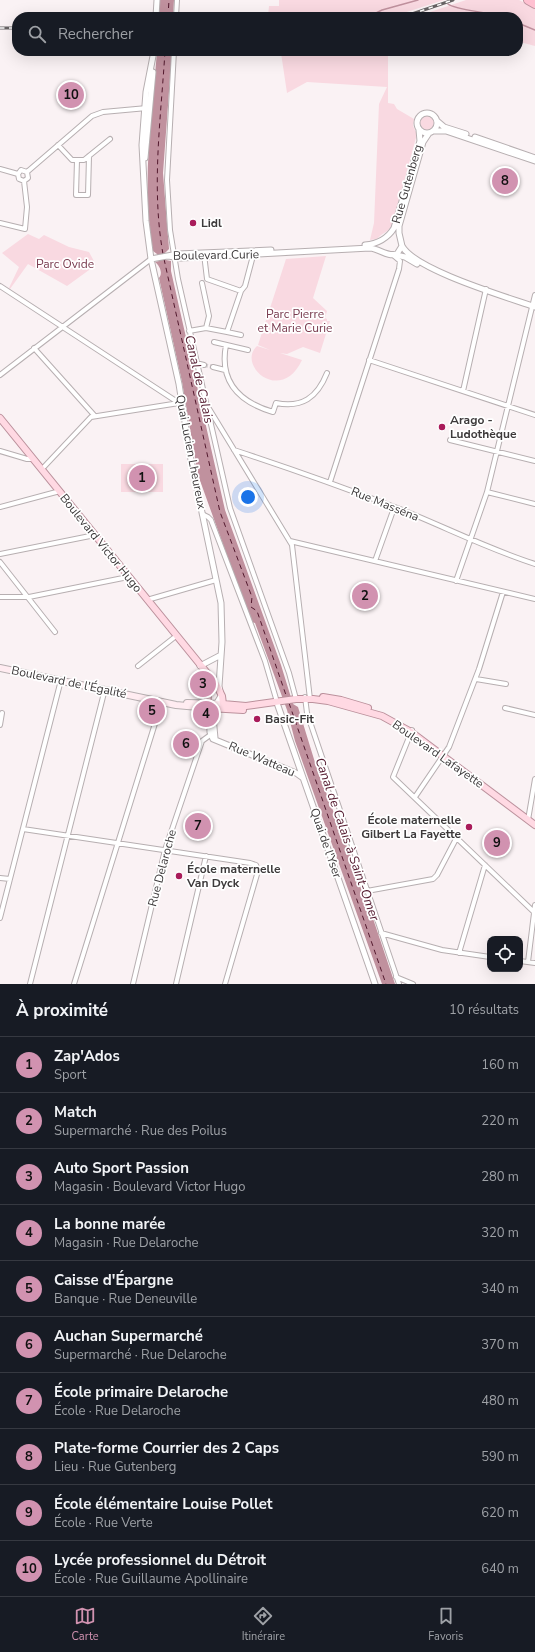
<!DOCTYPE html>
<html lang="fr">
<head>
<meta charset="utf-8">
<style>
	:root { --surface:#171b24; --page:#242831; --text:#f1f3f6; --muted:#9ea1a6; --line:#363941; --accent:#d192b0 }
	body { margin:0; font-family:"Nunito Sans",sans-serif; background:var(--page); color:var(--text) }
	.controls { position:absolute; right:12px; bottom:12px; display:grid; overflow:hidden; border-radius:8px; box-shadow:0 4px 16px #0002 }
	.controls button { width:36px; height:36px; display:grid; place-items:center; padding:0; border:0; border-bottom:1px solid var(--line); background:var(--surface); color:var(--text); font:20px sans-serif }
	.you { position:absolute; left:248px; top:497px; width:14px; height:14px; margin:-10px; border:3px solid #fff; border-radius:50%; background:#1a73e8; box-shadow:0 0 0 6px #1a73e833 }
	.badge { display:grid; place-items:center; width:26px; height:26px; border-radius:50%; background:var(--accent); color:#111; font-size:13px; font-weight:700 }
	.pin { position:absolute; translate:-50% -50%; border:2px solid #fff; box-shadow:0 1px 4px #0006 }
	.list { margin:0; padding:0; list-style:none }
	h2 { display:flex; justify-content:space-between; align-items:center; height:52px; margin:0; padding:0 16px; font-size:17px }
	h2 small { font-size:13px; font-weight:400; color:var(--muted) }
	.list li { display:grid; grid-template-columns:26px 1fr auto; gap:12px; align-items:center; box-sizing:border-box; height:56px; padding:0 16px; border-top:1px solid var(--line) }
	.list b { display:block; font-size:15px; white-space:nowrap }
	.list p { margin:0; font-size:13px; white-space:nowrap; color:var(--muted) }
	.list em { font-size:13px; font-style:normal; color:var(--muted) }
	.icon { flex:none; width:22px; height:22px; fill:none; stroke:currentColor; stroke-width:2; stroke-linecap:round; stroke-linejoin:round }
	.map { position:relative; flex:none; width:535px; height:984px; overflow:hidden }
	.search { position:absolute; background:var(--surface); box-shadow:0 4px 16px #0002; left:12px; right:12px; top:12px; height:44px; display:flex; align-items:center; gap:10px; box-sizing:border-box; padding:0 14px; border-radius:16px; color:var(--muted); font-size:15px }
	.sheet { height:612px; background:var(--surface) }
	nav { display:flex; justify-content:space-around; align-items:center; box-sizing:border-box; height:56px; border-top:1px solid var(--line); background:var(--surface); font-size:11px; color:var(--muted) }
	nav a { display:grid; justify-items:center; gap:2px }
	nav .on { color:var(--accent) }
	.map>svg:first-child { display:block }
</style>
</head>
<body>
<div class="map">
<svg width="535" height="984" viewBox="0 0 535 984">
	<rect width="100%" height="100%" fill="#faf2f4"/>
	<path fill="#f9d9e1" d="M279 0H444L391 17H259L268 16 269 6H279Z
		M466 0H519L535 8V46L520 42 518 37V17H415Z
		M277 51H388V103L394 104 397 109 414 119 413 126 417 134 392 226C388 232 382 233 377 239L370 240 374 223 379 104 387 87 307 82 287 93 281 53H277Z
		M419 123a8 8 0 1 1 16 0a8 8 0 1 1-16 0Z
		M28 234 39 239 44 235 69 247 89 252 96 265 67 286 28 264 10 289 9 288 19 267 2 253Z
		M326 256 313 298 327 311 325 318 327 319V321H330L320 353 303 347 287 354 280 353 302 360C281 405 236 365 257 346L270 350 258 345 286 259Z
		M121 464H163V492H121Z"/>
	<path fill="#c0919e" d="M160 0H174L173 17H159Z
		M157 51H172L163 173 169 249 165 253 166 260 171 261V271L225 510 281 665 293 704 298 707 317 769 361 883 395 984H382L295 741 287 710 255 623 251 622 198 475 182 382 159 278C163 273 160 266 155 262L159 261 157 254 153 251C141 184 152 118 157 51Z"/>
	<g fill="none" stroke-linecap="round" stroke-linejoin="round">
		<path stroke="#c0919e" stroke-width="1.5" d="M448 4C455 10 489 12 502 17
			M368 17 382 10 418 0
			M518 23 535 30"/>
		<path stroke="#53192e" stroke-width="1" stroke-dasharray="5 4" stroke-linecap="butt" d="M168 17 169 0
			M163 254C151 187 161 118 165 51
			M164 259 220 512 252 597 251 607 257 611 287 698
			M289 703 386 984"/>
		<path stroke="#d4cdcf" stroke-width="4" stroke-dasharray="4 2" stroke-linecap="butt" d="M204 365 213 367"/>
		<defs>
			<path id="minor" d="M176 17 177 0
				M174 51 167 180 170 230 178 279 230 508 289 673 296 699
				M58 145 72 160H84L110 139
				M77 160 76 195H88L89 156
				M0 169 18 174
				M27 172 92 116 103 112 147 108
				M18 174 19 179 24 181 28 178 27 172
				M18 174 21 170 27 172
				M0 223 25 229 27 207 24 181
				M204 254 207 279 241 291
				M0 286 179 403
				M206 328 227 332 241 291 245 286 254 252
				M189 331 206 328 209 316 202 283
				M227 332 241 335
				M214 342 248 350
				M226 345C219 382 239 402 273 412L276 403C302 408 317 398 327 373
				M34 348 94 415
				M369 360 535 415
				M196 363 204 365
				M213 367 225 370
				M0 375 151 259
				M463 391 486 289
				M208 407 292 545 310 699
				M450 440 535 461
				M234 450C289 468 345 488 400 509 445 527 488 549 535 564
				M0 451 27 459H33
				M42 469 91 417 179 403
				M330 482 399 269 400 261 393 255
				M487 492 535 504
				M0 507 60 491
				M202 514 208 517 211 520 265 661 277 702
				M290 541 535 599
				M0 554 95 535
				M375 561 394 508
				M0 562 55 632
				M456 581 487 492 535 295
				M0 597H29L128 577
				M147 600 216 580
				M138 666 176 636
				M476 679 506 684
				M305 697 307 713 399 984
				M505 708 535 715
				M0 725 2 713
				M412 730 393 777 535 913
				M415 797 449 747 479 669 503 592
				M528 820 535 779
				M23 829 250 863 256 865 258 871 225 984
				M0 878 10 879
				M367 891 433 879 437 875 457 837
				M0 918 61 680
				M381 933 442 950 490 957
				M459 953 485 865
				M520 961 535 963
				M528 962 535 905
				M396 977 413 984
				M30 984 105 689
				M74 984 162 701
				M133 984 165 850 202 741 213 733
				M176 984 206 856"/>
			<path id="tertiary" d="M156 17 157 0
				M154 51 146 92 142 145 146 221 151 259 179 384 191 460 221 603 222 642 219 686 221 696 215 706
				M417 123a10 10 0 1 1 20 0a10 10 0 1 1-20 0Z
				M437 121 444 127 466 134
				M433 131H446L535 161
				M475 137 535 158
				M145 158 153 72
				M365 245C377 244 388 238 394 228L420 141 419 130
				M402 246C415 270 507 297 535 307
				M396 255 405 257 417 264
				M168 256 181 258 370 248C380 249 387 257 397 254L402 246 399 233V226L423 142 429 133
				M151 259 178 254 271 250
				M200 666 221 655
				M277 703 375 984
				M212 706 215 738
				M209 708 210 732 213 739 296 773 303 778"/>
			<path id="secondary" d="M0 668 176 705 209 708
				M187 703 223 704"/>
			<path id="primary" d="M0 418 216 684 222 696 223 704 246 706 296 699H313L328 701 382 716 411 732 535 825
				M207 677C213 688 204 698 209 708L243 710
				M323 697 341 700 368 708"/>
			<path id="motorway" d="M528 0 535 4"/>
		</defs>
		<use href="#minor" stroke="#b7afb1" stroke-width="6"/>
		<use href="#tertiary" stroke="#b7afb1" stroke-width="7"/>
		<use href="#secondary" stroke="#b7afb1" stroke-width="8"/>
		<use href="#primary" stroke="#bb919c" stroke-width="8"/>
		<use href="#motorway" stroke="#bb919c" stroke-width="10"/>
		<use href="#minor" stroke="#fff" stroke-width="4"/>
		<use href="#tertiary" stroke="#fff" stroke-width="5"/>
		<use href="#secondary" stroke="#ffecf1" stroke-width="6"/>
		<use href="#primary" stroke="#ffd9e3" stroke-width="6"/>
		<use href="#motorway" stroke="#ffc0d1" stroke-width="8"/>
		<defs>
			<path id="rail" d="M403 17 453 0
				M0 28H17"/>
		</defs>
		<use href="#rail" stroke="#676364" stroke-width="3"/>
		<use href="#rail" stroke="#fff" stroke-width="1.5" stroke-dasharray="4.5" stroke-linecap="butt"/>
	</g>
	<g fill="#a91b5a" stroke="#fff" stroke-width="1.5">
		<circle cx="193" cy="223" r="4"/>
		<circle cx="442" cy="427" r="4"/>
		<circle cx="257" cy="719" r="4"/>
		<circle cx="469" cy="827" r="4"/>
		<circle cx="179" cy="876" r="4"/>
	</g>
	<g text-anchor="middle" stroke-width="3.5" stroke-linejoin="round" paint-order="stroke">
		<g font-size="12" fill="#3d3a3b" stroke="#fff">
			<text transform="translate(407 184) rotate(-74)" y="4">Rue Gutenberg</text>
			<text transform="translate(216 255) rotate(-1)" y="4">Boulevard Curie</text>
			<text transform="translate(191 452) rotate(79)" y="4">Quai Lucien Lheureux</text>
			<text transform="translate(385 504) rotate(22)" y="4">Rue Masséna</text>
			<text transform="translate(101 543) rotate(51)" y="4">Boulevard Victor Hugo</text>
			<text transform="translate(69 682) rotate(12)" y="4">Boulevard de l'Égalité</text>
			<text transform="translate(438 754) rotate(35)" y="4">Boulevard Lafayette</text>
			<text transform="translate(262 759) rotate(23)" y="4">Rue Watteau</text>
			<text transform="translate(326 843) rotate(71)" y="4">Quai de l'Yser</text>
			<text transform="translate(162 868) rotate(-75)" y="4">Rue Delaroche</text>
		</g>
		<g font-size="12" font-weight="bold" fill="#3d3a3b" stroke="#fff" text-anchor="start">
			<text x="201" y="227">Lidl</text>
			<text x="450" y="424">Arago -<tspan x="450" dy="14">Ludothèque</tspan></text>
			<text x="265" y="723">Basic-Fit</text>
			<text x="461" y="824" text-anchor="end">École maternelle<tspan x="461" dy="14">Gilbert La Fayette</tspan></text>
			<text x="187" y="873">École maternelle<tspan x="187" dy="14">Van Dyck</tspan></text>
		</g>
		<g font-size="12" fill="#793b4f" stroke="#fff">
			<text x="65" y="268">Parc Ovide</text>
			<text x="295" y="318">Parc Pierre<tspan x="295" dy="14">et Marie Curie</tspan></text>
		</g>
		<g font-size="13" font-style="italic" fill="#53192e" stroke="#fff">
			<text transform="translate(200 379) rotate(77)" y="5">Canal de Calais</text>
			<text transform="translate(348 839) rotate(71)" y="5">Canal de Calais à Saint-Omer</text>
		</g>
	</g>
</svg>
<div class="controls">
<button><svg class="icon" aria-label="locate" viewBox="0 0 24 24"><circle cx="12" cy="12" r="6"/><path d="M12 2v4M12 18v4M2 12h4M18 12h4"/></svg></button>
</div>
<div class="you"></div>
<div class="pin badge" style="left:142px;top:478px">1</div>
<div class="pin badge" style="left:365px;top:596px">2</div>
<div class="pin badge" style="left:203px;top:684px">3</div>
<div class="pin badge" style="left:206px;top:714px">4</div>
<div class="pin badge" style="left:152px;top:711px">5</div>
<div class="pin badge" style="left:186px;top:744px">6</div>
<div class="pin badge" style="left:198px;top:826px">7</div>
<div class="pin badge" style="left:505px;top:181px">8</div>
<div class="pin badge" style="left:497px;top:843px">9</div>
<div class="pin badge" style="left:71px;top:95px">10</div>
<div class="search"><svg class="icon" aria-label="search" viewBox="0 0 24 24"><circle cx="10" cy="10" r="6"/><path d="M15 15l6 6"/></svg>Rechercher</div>
</div>
<section class="sheet">
<h2>À proximité<small>10 résultats</small></h2>
<ul class="list">
<li><span class="badge">1</span><div><b>Zap'Ados</b><p>Sport</p></div><em>160 m</em></li>
<li><span class="badge">2</span><div><b>Match</b><p>Supermarché · Rue des Poilus</p></div><em>220 m</em></li>
<li><span class="badge">3</span><div><b>Auto Sport Passion</b><p>Magasin · Boulevard Victor Hugo</p></div><em>280 m</em></li>
<li><span class="badge">4</span><div><b>La bonne marée</b><p>Magasin · Rue Delaroche</p></div><em>320 m</em></li>
<li><span class="badge">5</span><div><b>Caisse d'Épargne</b><p>Banque · Rue Deneuville</p></div><em>340 m</em></li>
<li><span class="badge">6</span><div><b>Auchan Supermarché</b><p>Supermarché · Rue Delaroche</p></div><em>370 m</em></li>
<li><span class="badge">7</span><div><b>École primaire Delaroche</b><p>École · Rue Delaroche</p></div><em>480 m</em></li>
<li><span class="badge">8</span><div><b>Plate-forme Courrier des 2 Caps</b><p>Lieu · Rue Gutenberg</p></div><em>590 m</em></li>
<li><span class="badge">9</span><div><b>École élémentaire Louise Pollet</b><p>École · Rue Verte</p></div><em>620 m</em></li>
<li><span class="badge">10</span><div><b>Lycée professionnel du Détroit</b><p>École · Rue Guillaume Apollinaire</p></div><em>640 m</em></li>
</ul>
</section>
<nav>
<a class="on"><svg class="icon" aria-label="map" viewBox="0 0 24 24"><path d="M3 6l6-2 6 2 6-2v14l-6 2-6-2-6 2zM9 4v14M15 6v14"/></svg>Carte</a>
<a><svg class="icon" aria-label="directions" viewBox="0 0 24 24"><path d="M12 3l9 9-9 9-9-9zM9 14v-3h6M13 9l2 2-2 2"/></svg>Itinéraire</a>
<a><svg class="icon" aria-label="saved" viewBox="0 0 24 24"><path d="M7 4h10v16l-5-4-5 4z"/></svg>Favoris</a>
</nav>
</body>
</html>
